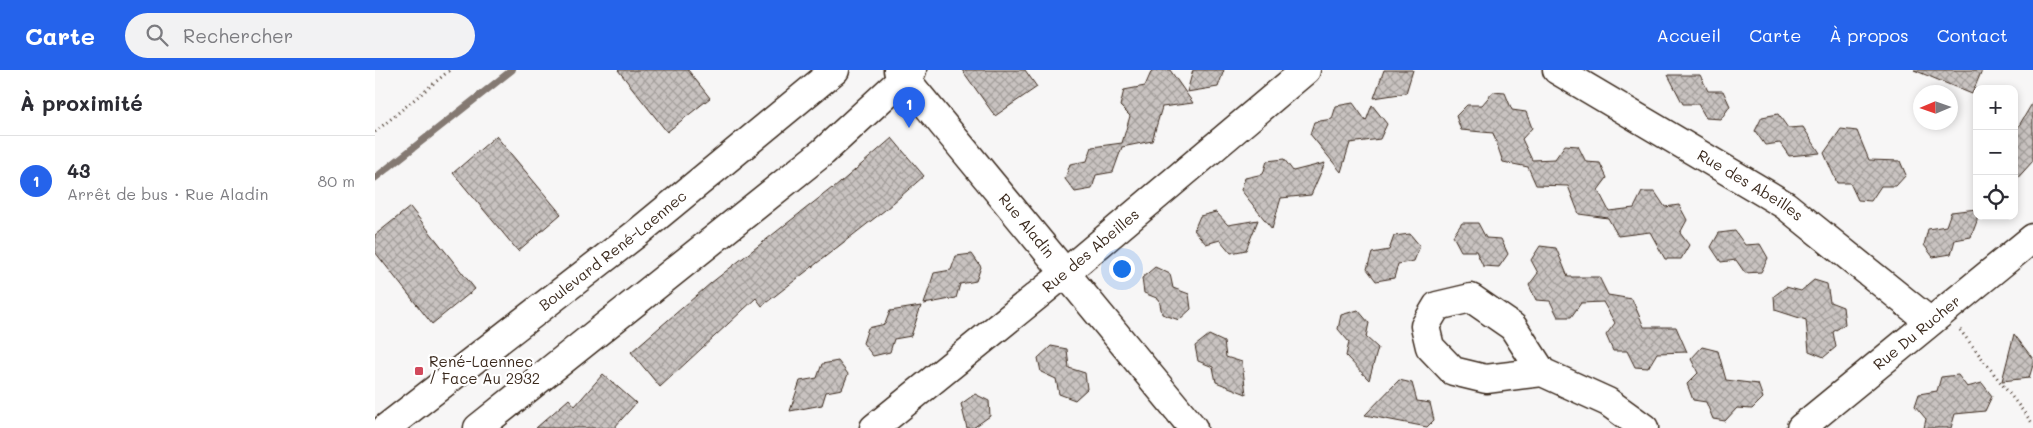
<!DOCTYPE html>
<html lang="fr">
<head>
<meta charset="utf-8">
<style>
	:root { --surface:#fff; --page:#f2f2f3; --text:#2b2b33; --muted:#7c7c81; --line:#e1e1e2; --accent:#2563eb }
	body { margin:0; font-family:Mali,sans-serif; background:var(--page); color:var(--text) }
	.controls { position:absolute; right:15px; top:15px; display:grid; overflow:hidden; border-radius:10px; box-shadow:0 2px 8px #0003 }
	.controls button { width:45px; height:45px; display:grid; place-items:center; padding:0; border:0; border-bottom:1px solid var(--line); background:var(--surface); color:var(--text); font:25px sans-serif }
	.compass { position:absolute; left:1538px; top:15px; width:45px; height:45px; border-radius:50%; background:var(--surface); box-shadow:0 2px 8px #0003; rotate:268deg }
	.you { position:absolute; left:746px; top:198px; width:18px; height:18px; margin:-12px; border:4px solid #fff; border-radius:50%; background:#1a73e8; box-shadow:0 0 0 8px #1a73e833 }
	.badge { display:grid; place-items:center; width:32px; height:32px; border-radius:50%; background:var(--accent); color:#fff; font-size:16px; font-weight:700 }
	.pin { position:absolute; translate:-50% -41px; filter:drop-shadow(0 1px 2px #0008) }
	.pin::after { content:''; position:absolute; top:26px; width:18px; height:15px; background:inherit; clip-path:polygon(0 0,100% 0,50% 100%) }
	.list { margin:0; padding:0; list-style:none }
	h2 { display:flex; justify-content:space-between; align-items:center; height:65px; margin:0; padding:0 20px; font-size:21px }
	h2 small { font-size:16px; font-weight:400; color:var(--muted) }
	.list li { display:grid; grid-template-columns:32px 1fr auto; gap:15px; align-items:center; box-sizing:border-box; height:90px; padding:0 20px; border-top:1px solid var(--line) }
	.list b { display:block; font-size:19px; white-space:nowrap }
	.list p { margin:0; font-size:16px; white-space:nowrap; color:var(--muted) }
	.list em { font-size:16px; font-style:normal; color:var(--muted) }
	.icon { flex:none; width:28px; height:28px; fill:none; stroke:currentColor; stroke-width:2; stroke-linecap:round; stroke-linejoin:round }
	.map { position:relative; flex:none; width:1658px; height:358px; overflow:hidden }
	header { display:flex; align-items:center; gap:30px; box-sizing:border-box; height:70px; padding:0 25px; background:var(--accent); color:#fff }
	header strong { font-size:24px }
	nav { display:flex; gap:28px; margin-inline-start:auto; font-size:18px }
	.search { width:350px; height:45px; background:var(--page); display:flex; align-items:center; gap:12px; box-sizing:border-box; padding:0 18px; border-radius:28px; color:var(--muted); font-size:19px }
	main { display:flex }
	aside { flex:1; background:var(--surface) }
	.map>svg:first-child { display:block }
</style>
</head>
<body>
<header>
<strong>Carte</strong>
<div class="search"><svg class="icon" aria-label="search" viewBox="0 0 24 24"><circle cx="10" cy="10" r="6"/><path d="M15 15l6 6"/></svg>Rechercher</div>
<nav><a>Accueil</a><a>Carte</a><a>À propos</a><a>Contact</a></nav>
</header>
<main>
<aside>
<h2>À proximité<small></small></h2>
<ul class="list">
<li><span class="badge">1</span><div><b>43</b><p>Arrêt de bus · Rue Aladin</p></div><em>80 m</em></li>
</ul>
</aside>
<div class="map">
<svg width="1658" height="358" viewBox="0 0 1658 358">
	<defs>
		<pattern id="building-cross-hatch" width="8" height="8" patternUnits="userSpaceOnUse" patternTransform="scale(1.25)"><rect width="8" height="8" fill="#c9c3c1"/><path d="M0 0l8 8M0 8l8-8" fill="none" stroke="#a49f9c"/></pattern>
	</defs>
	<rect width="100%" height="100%" fill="#f7f6f6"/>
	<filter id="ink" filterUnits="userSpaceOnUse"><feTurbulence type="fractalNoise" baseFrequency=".02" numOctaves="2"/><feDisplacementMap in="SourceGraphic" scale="10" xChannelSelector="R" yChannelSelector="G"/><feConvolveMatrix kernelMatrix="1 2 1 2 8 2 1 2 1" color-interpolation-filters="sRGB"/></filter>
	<g filter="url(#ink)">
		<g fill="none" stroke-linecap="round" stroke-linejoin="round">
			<path stroke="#847972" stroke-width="7" d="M0 108 137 0"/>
		</g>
		<path fill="url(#building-cross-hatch)" stroke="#3b2a1e" d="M243 0H313L335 28 292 62Z
			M587 0H650L662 17 620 46Z
			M777 0H795L818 33 787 37 777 71 747 77 738 102 721 105 717 119 700 122 690 109 695 94 712 91 717 77 747 73 755 46 745 36 749 20 770 16Z
			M818 0H849L843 17 812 22Z
			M1009 0H1038L1031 23 999 28Z
			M1539 0H1607L1597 24Z
			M1293 5H1325L1333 21H1348L1355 36 1346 49 1331 48 1323 34H1308Z
			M1118 22 1130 23 1137 40 1151 42 1157 58 1147 69 1157 90 1180 89 1190 75 1203 76 1211 92 1225 93 1232 108 1223 120 1234 141 1259 138 1267 122H1280L1290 137 1304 135 1312 150 1305 163 1314 175 1306 189H1290L1275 162 1243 166 1233 148 1204 144 1193 116 1161 115 1153 97 1128 92 1118 63 1086 60 1081 46 1092 35H1107Z
			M1658 32V91L1639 112V64Z
			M978 33 991 51 997 35 1012 54 1005 69 975 73 966 102 935 64 939 52 957 49 961 36Z
			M1403 44 1413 58 1428 57 1445 83 1414 86 1405 73 1390 75 1380 61 1387 47Z
			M1466 59 1482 61 1494 90 1525 91 1531 105 1521 116H1506L1496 131 1483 130 1475 113H1462L1449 83Z
			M121 66 186 144 143 181 78 103Z
			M517 68 549 106 510 140 387 236 381 228 285 317 256 282 336 213 457 118 458 119Z
			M909 89 918 101 950 93 936 125 906 128 897 159 866 120 870 108 888 104 892 91Z
			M35 137 100 219 57 254 0 182V165Z
			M1602 139V151L1596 167 1580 170 1576 184 1558 187 1549 175 1553 159 1571 156 1576 142Z
			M841 142 853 155 883 150 871 180 856 183 845 170 831 174 819 160 825 146Z
			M1087 153H1103L1111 168 1126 169 1133 184 1124 197 1108 196 1101 181H1086L1078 166Z
			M1360 161 1370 175 1385 174 1393 188 1386 202 1370 203 1361 190 1346 192 1336 177 1344 163Z
			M1035 164 1045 176 1039 191 1023 194 1019 208 1001 211 992 199 997 183 1014 180 1019 166Z
			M1165 176 1181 178 1193 207H1224L1233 225 1257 229 1269 257H1301L1312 282 1282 283 1273 298 1260 297 1252 281H1238L1231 265 1240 253 1228 232 1206 233 1196 247H1183L1175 231 1161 230 1154 215 1163 203 1156 190Z
			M597 184 606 197 601 211 585 214 581 228 549 234 559 203 576 200 581 186Z
			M780 197 795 204 798 218 814 224 816 239 804 250 787 244 784 229 769 223 767 208Z
			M1439 210 1452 214 1455 232 1468 237 1470 254 1458 262 1461 277 1449 287 1434 281 1431 250 1400 240 1399 226 1411 217 1426 221Z
			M546 236 536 266 519 269 515 282 498 286 488 273 493 258 510 254 515 241Z
			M983 240 994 253 991 267 1003 278 994 310 971 286 974 272 963 259 966 245Z
			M1639 264 1658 289V295L1654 308 1627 311Z
			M834 265 849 272 851 287 867 292 871 324 841 312 838 297 823 291 820 276Z
			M676 276 692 279 694 298 710 303 712 319 700 330 684 324 681 309 666 302 663 288Z
			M1327 277 1343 281 1351 310 1383 314 1388 328 1377 339 1362 338 1350 351 1338 349 1331 332 1318 330 1312 314 1323 303 1316 289Z
			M463 291 473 304 467 319 451 322 447 335 415 341 425 311 442 308 447 294Z
			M228 304 261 333 239 358H161L194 329 200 336Z
			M1583 305 1592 317 1607 313 1617 326 1610 341 1580 344 1576 358H1549L1551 349 1540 336 1544 324 1562 321 1566 307Z
			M1024 310 1037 313 1042 331 1055 333 1059 350 1052 357 990 345Z
			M600 324 614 331 615 346 598 358H592L586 334Z"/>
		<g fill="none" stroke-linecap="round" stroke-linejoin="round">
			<defs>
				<g id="minor">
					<path id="s1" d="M523 0 818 358"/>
					<path id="s2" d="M1182 0 1410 135 1554 251"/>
					<path d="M1167 302 1138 257 1096 228 1062 236 1050 256 1055 277 1078 301 1111 309 1167 302 1233 332 1269 358"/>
					<path id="s3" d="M11 358 261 164 460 0"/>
					<path d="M103 358 448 82 537 0"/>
					<path id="s4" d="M499 358 690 203 931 0"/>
					<path id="s5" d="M1426 358 1658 168"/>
				</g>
			</defs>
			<use href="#minor" stroke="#3b2a1e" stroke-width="31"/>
			<path stroke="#3b2a1e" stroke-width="3" stroke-dasharray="1 4" stroke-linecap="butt" d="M0 62 75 0
				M1585 260 1658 354"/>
			<use href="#minor" stroke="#fff" stroke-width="28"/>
		</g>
	</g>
	<rect fill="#d1495b" stroke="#fff" stroke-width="2" x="39" y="296" width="10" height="10" rx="2.5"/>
	<g text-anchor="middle" stroke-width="4.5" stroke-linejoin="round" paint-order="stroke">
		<g font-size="15" fill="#3b2a1e" stroke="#fff">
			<text dy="5" stroke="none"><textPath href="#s2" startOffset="225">Rue des Abeilles</textPath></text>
			<text dy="5" stroke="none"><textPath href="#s1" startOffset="202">Rue Aladin</textPath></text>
			<text dy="5" stroke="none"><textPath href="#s4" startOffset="280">Rue des Abeilles</textPath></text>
			<text dy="5" stroke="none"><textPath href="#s3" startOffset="288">Boulevard René-Laennec</textPath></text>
			<text dy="5" stroke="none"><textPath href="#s5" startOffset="150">Rue Du Rucher</textPath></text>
		</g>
		<g font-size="15" fill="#3b2a1e" stroke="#fff" text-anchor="start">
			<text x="54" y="297">René-Laennec<tspan x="54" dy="17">/ Face Au 2932</tspan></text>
		</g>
	</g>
</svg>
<div class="controls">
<button>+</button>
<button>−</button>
<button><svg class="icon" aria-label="locate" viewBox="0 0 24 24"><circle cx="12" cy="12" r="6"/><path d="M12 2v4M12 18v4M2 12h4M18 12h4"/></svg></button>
</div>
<svg class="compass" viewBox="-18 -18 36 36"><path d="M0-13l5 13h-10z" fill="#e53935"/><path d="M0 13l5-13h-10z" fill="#7c7c81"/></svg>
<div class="you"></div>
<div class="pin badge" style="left:534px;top:58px">1</div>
</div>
</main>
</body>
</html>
